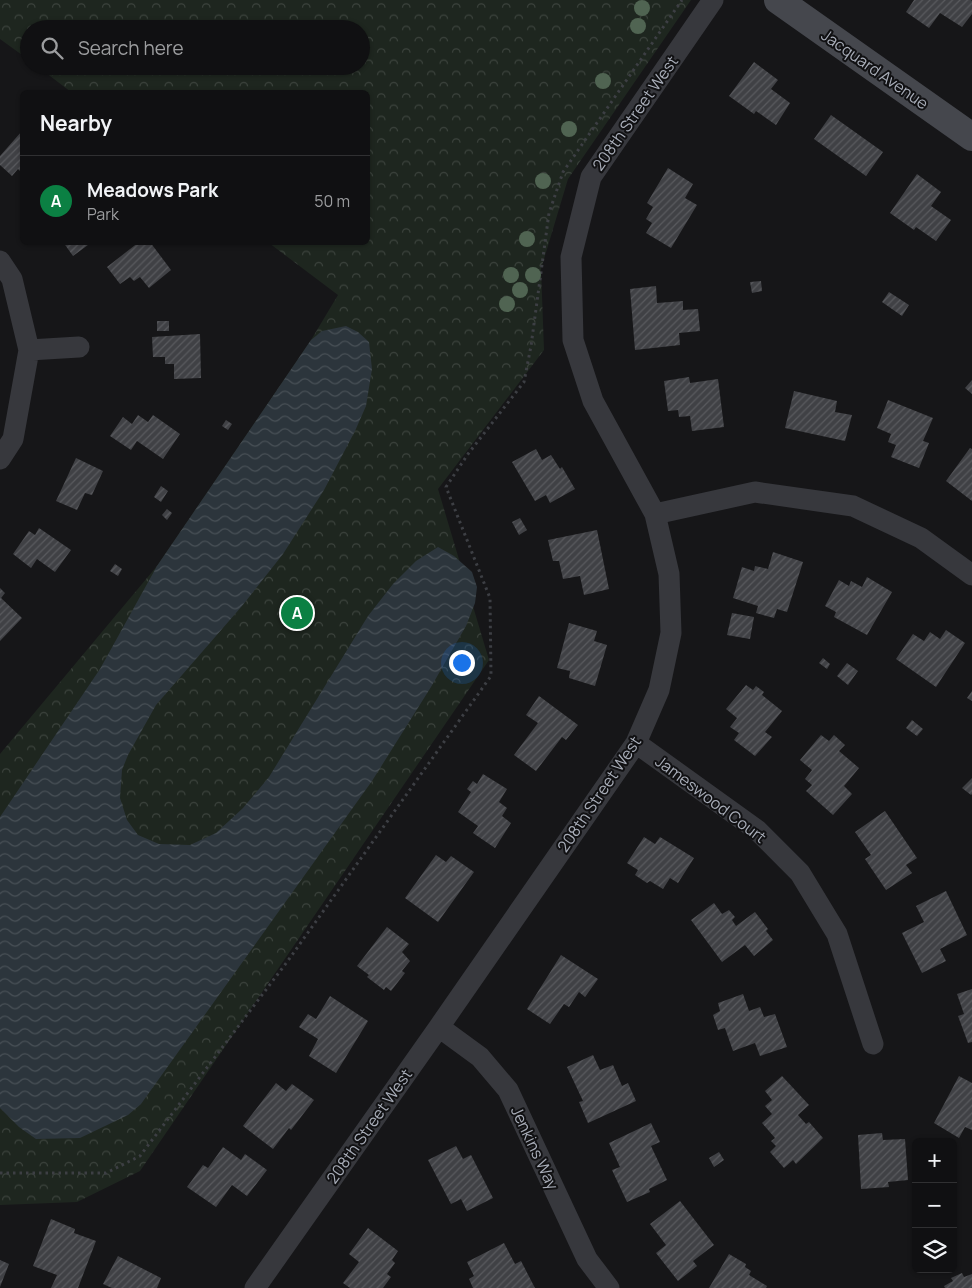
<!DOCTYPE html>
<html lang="en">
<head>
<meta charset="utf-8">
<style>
	:root { --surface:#101012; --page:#19191b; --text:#f1f3f6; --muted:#9c9d9f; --line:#303032; --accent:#0b8043 }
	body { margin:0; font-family:Manrope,sans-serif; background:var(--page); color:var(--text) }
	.controls { position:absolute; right:15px; bottom:15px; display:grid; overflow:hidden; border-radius:8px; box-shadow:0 1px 4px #0004 }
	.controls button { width:45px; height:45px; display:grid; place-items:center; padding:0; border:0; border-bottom:1px solid var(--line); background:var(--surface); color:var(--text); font:25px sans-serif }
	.you { position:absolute; left:461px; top:662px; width:18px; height:18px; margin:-12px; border:4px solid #fff; border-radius:50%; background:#1a73e8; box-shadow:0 0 0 8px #1a73e833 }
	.badge { display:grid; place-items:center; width:32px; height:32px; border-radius:50%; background:var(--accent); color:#fff; font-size:16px; font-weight:700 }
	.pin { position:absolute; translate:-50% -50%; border:2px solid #fff; box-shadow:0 1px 5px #0006 }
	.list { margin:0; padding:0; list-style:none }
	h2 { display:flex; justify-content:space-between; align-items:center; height:65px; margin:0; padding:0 20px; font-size:21px }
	h2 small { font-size:16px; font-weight:400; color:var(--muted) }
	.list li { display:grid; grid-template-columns:32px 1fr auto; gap:15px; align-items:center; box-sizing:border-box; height:90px; padding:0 20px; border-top:1px solid var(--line) }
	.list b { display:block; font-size:19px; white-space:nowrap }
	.list p { margin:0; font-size:16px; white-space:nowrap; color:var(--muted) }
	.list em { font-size:16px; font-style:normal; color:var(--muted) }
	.icon { flex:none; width:28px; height:28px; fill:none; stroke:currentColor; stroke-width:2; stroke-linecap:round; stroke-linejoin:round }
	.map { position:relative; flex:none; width:972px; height:1288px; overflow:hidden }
	.search { position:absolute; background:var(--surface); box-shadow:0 1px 4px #0004; left:20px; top:20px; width:350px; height:55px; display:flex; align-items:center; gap:12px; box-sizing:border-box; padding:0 18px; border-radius:28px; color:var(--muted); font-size:19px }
	.panel { position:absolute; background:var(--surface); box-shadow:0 1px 4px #0004; left:20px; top:90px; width:350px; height:155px; border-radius:8px }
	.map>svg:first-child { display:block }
</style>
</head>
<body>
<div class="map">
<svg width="972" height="1288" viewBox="0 0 972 1288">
	<defs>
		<pattern id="forest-crowns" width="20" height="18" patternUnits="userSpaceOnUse" patternTransform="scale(1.25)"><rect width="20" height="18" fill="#1e261f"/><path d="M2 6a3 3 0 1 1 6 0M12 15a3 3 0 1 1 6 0" fill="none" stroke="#3c433d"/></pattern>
		<pattern id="water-waves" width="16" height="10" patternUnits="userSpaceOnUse" patternTransform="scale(1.25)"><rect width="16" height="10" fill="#2c353c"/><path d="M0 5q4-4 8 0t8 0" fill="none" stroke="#485056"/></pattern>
		<pattern id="building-hatch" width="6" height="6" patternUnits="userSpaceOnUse" patternTransform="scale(1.25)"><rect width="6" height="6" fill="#404145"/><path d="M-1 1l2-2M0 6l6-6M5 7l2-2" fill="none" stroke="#595a5e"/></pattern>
	</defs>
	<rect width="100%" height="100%" fill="#161618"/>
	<path fill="url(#forest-crowns)" d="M0 0H691L568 179 541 269 544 350 438 489 489 660 140 1171 77 1202 0 1205V754L157 566 311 340 338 295 269 243 368 242V92H71L37 66H361V29H29V60L0 39Z"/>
	<path fill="url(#water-waves)" d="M346 326 358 332 369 342 372 369 366 406 355 431 324 490 283 554 242 606 156 705 128 755 122 770 120 798 127 820 138 835 159 844 190 845 216 833 243 808 269 777 368 616 393 584 416 561 438 547 454 556 472 572 477 587 475 603 466 626 431 687 372 781 141 1104 128 1115 80 1138 36 1139 19 1127 0 1108V817L100 669 157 566 311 340 322 331Z"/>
	<path fill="url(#building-hatch)" d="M914 0H971L972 1V14L962 27 940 13 929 28 906 12Z
		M754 62 778 80 771 89 790 103 776 125 756 111 754 114 729 96Z
		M831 115 883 152 866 176 814 139Z
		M22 131V173L18 169 12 176 0 165V156Z
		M668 168 693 184 685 198 697 205 671 248 646 233 652 223 646 219 653 207 647 203Z
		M917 174 941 192 931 206 951 220 936 241 916 227 914 230 890 213Z
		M63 242H92L73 256Z
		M139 242H150L171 270 149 288 140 277 134 281 130 277 120 284 107 267Z
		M761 281 762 291 752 293 750 282Z
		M656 286 657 303 683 301V310L698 309 700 331 679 333 680 345 635 350 630 289Z
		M889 292 909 305 902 316 882 302Z
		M157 321H169V331H157Z
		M200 334 201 378 174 379V364H165V357H153L152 337Z
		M689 377 690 383 718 379 724 427 692 431 690 416 679 417 678 410 668 411 664 381Z
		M972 380V394L965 388Z
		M794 391 837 401 835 412 852 415 845 441 785 428Z
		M888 400 933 418 923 441 929 443 919 468 891 457 896 445 888 442 891 434 877 428Z
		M138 415 148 422 153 415 180 434 163 459 137 441 131 450 110 436 123 417 132 424Z
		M226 420 232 424 228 430 222 426Z
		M970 448 972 449V501L946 481Z
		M536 449 542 460 551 455 560 469 562 467 575 489 550 503 546 495 535 501 512 462Z
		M76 458 103 471 92 495 85 493 77 510 56 501Z
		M161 486 168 491 161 502 154 497Z
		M167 509 172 513 167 520 162 515Z
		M520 518 527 530 519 535 512 522Z
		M39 528 71 550 55 572 37 559 31 568 13 554 29 531 35 535Z
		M597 530 609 589 584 595 580 576 563 579 559 561H553L548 540Z
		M773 552 803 562 787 612 777 609 774 618 756 613 758 606 733 598 742 567 754 571 755 566 768 569Z
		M115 564 122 569 118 576 110 571Z
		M867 577 892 592 867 635 834 617 836 612 825 606 839 580 849 586 851 581 862 587Z
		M0 588 5 593 1 598 22 618 0 641Z
		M732 613 754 617 750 639 727 635Z
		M569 623 597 631 594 641 607 645 595 686 569 678 570 671 557 668Z
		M946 630 965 643 936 687 896 659 913 634 924 641 930 632 940 639Z
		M823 658 830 664 827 669 819 663Z
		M847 663 858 671 848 685 837 676Z
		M746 685 753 690 756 686 764 692 762 695 782 711 765 732 772 737 755 756 734 740 739 733 730 727 737 718 726 709Z
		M972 691V701L967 698Z
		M539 696 578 725 566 740 562 737 536 771 514 755 538 723 526 715Z
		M912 720 923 729 917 736 906 728Z
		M821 735 829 741 834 735 845 745 839 751 859 768 844 786 852 794 833 815 806 791 812 785 805 779 812 770 800 760Z
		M483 774 507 789 499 802 507 808 502 816 511 823 495 848 473 833 478 826 458 812 471 792 467 789 473 781 477 784Z
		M972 778V794L971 795 962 788Z
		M885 811 917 858 906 865 912 873 886 890 865 859 871 855 855 832Z
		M644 837 655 844 660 837 694 858 678 883 670 878 663 889 650 881 647 883 635 875 638 870 627 863Z
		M436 855 446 862 451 856 474 872 438 922 405 898Z
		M946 891 967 935 940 949 946 961 922 973 902 933 924 922 916 906Z
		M714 903 722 914 729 910 735 917 732 920 736 926 755 912 768 929 766 931 773 940 754 956 745 945 722 962 691 920Z
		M387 927 409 944 402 952 410 961 402 971 405 973 391 991 386 987 384 990 367 977 369 975 357 966Z
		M561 955 598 979 585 997 579 992 569 1007 564 1004 550 1024 527 1009Z
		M972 989V1042L968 1043 958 1016 964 1014 957 994Z
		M743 994 749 1011 760 1007 764 1017 775 1014 787 1047 760 1056 755 1043 733 1051 725 1028 718 1030 713 1015 720 1011 718 1003Z
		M330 996 368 1021 336 1073 309 1056 318 1039 299 1027 308 1014 316 1019Z
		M593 1055 600 1070 613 1065 622 1086 628 1083 636 1101 588 1123 579 1102 583 1101 567 1067Z
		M782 1076 809 1105 798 1115 806 1124 809 1122 823 1138 796 1164 793 1160 784 1168 770 1152 776 1146 771 1141 775 1138 762 1123 772 1114 765 1106 772 1100 765 1091Z
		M959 1076 972 1083V1130L965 1127 959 1138 934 1123Z
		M276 1083 286 1091 292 1084 314 1100 291 1130 289 1128 273 1149 243 1126Z
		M651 1123 660 1142 651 1146 667 1180 649 1189 650 1192 627 1202 612 1170 620 1167 609 1143Z
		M882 1133 883 1140 905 1139 908 1180 888 1182 889 1187 861 1189 858 1135Z
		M456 1146 463 1159 471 1155 493 1198 467 1211 461 1199 451 1204 428 1160Z
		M223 1147 241 1160 245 1154 267 1170 247 1196 232 1185 216 1207 187 1187 203 1165 208 1168Z
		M719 1152 724 1160 714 1167 709 1158Z
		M680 1201 714 1245 693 1261 697 1266 678 1281 656 1253 666 1245 650 1224Z
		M51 1219 75 1229 74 1233 96 1241 78 1288H51L57 1275 33 1266Z
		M368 1228 398 1251 392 1260 395 1263 387 1274 391 1277 383 1288H350L343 1283 359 1262 349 1254Z
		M504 1243 515 1264 521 1261 535 1288H473L469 1279 474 1276 467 1262Z
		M729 1254 746 1264 745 1267 751 1271 749 1275 767 1286 766 1288H709Z
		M118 1256 161 1278 157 1288H112L103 1284Z
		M0 1260 9 1264 0 1287Z
		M962 1273 964 1277 972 1274V1288H945L944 1286 953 1281 951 1278Z"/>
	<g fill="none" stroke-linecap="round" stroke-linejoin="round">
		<path stroke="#3d3f44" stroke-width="3" stroke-dasharray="2.5 4" stroke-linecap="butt" d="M0 1173H106L140 1156 287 962 491 676 490 598 446 487 468 454 524 382 531 346 549 213 563 172 682 0"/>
		<path stroke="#37383d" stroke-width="21" d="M0 261 12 279 29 350 13 439 0 459
			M29 350 79 347
			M655 514 755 492 853 506 921 538 972 575
			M636 743 757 830 800 873 837 934 873 1044
			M439 1027 480 1057 508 1090 587 1259 609 1288
			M255 1288 439 1027 636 743 659 690 671 633 669 574 655 514 593 401 573 340 571 257 591 177 713 0"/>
		<path stroke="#45474d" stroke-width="28" d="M778 0 972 137"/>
	</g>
	<g fill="#506452">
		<circle cx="642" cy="8" r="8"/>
		<circle cx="638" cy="26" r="8"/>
		<circle cx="603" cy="81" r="8"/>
		<circle cx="569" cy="129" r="8"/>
		<circle cx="543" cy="181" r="8"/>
		<circle cx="527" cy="239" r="8"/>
		<circle cx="511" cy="275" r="8"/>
		<circle cx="533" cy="275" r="8"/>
		<circle cx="520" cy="290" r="8"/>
		<circle cx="507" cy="304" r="8"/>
	</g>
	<g text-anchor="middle" stroke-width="4" stroke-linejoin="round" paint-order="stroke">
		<g font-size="16" fill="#a8adb8" stroke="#111113">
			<text transform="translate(875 69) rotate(35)" y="6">Jacquard Avenue</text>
			<text transform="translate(635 113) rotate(-55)" y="6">208th Street West</text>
			<text transform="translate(599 794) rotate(-56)" y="6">208th Street West</text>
			<text transform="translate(711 799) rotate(37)" y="6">Jameswood Court</text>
			<text transform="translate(369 1126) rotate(-55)" y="6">208th Street West</text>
			<text transform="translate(535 1148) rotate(65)" y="6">Jenkins Way</text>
		</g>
	</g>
</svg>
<div class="controls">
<button>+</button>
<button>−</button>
<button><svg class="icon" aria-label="layers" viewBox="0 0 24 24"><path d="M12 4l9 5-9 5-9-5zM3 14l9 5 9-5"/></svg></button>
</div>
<div class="you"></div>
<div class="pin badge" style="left:297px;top:613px">A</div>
<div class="search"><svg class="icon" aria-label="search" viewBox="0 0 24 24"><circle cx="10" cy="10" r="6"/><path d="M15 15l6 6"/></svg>Search here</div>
<section class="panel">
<h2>Nearby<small></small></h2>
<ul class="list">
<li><span class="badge">A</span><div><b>Meadows Park</b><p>Park</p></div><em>50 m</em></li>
</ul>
</section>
</div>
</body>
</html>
